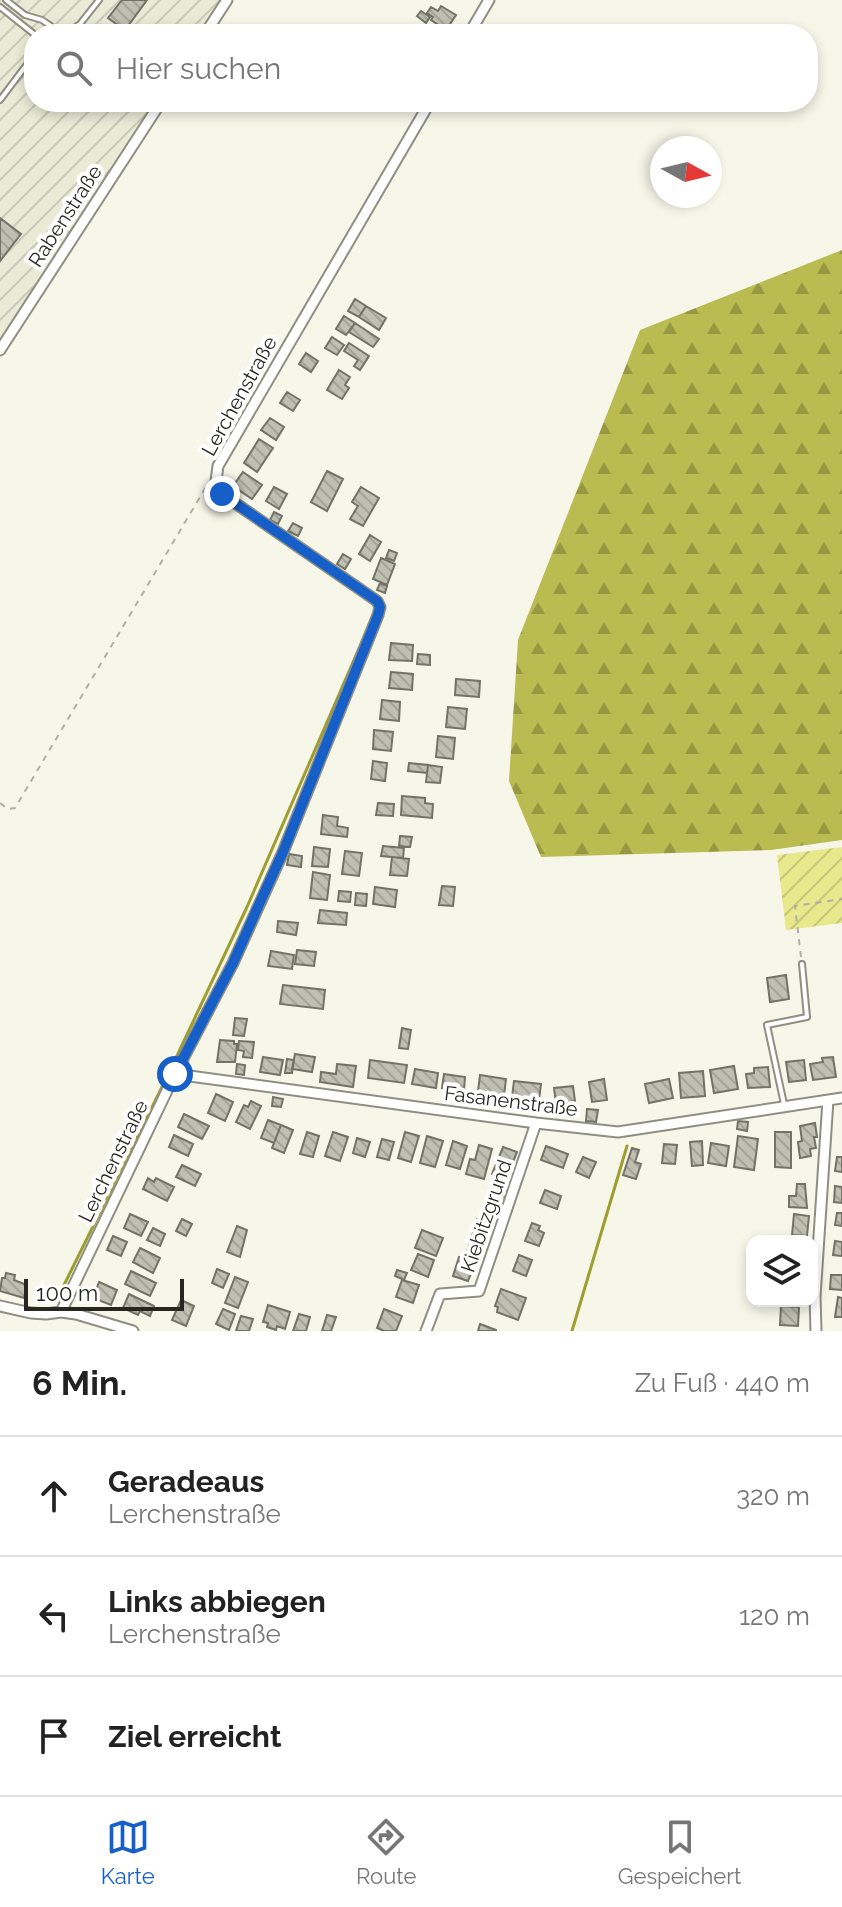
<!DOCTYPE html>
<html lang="de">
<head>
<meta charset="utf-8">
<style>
	:root { --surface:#fff; --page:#f2f2f2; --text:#222; --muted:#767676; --line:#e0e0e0; --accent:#165fc9 }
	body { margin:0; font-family:Raleway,sans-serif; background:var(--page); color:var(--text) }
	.controls { position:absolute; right:24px; bottom:24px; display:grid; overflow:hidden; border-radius:16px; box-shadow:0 4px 12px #0003 }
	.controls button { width:72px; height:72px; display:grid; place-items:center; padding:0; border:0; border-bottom:2px solid var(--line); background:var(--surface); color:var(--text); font:40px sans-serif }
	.compass { position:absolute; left:650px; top:136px; width:72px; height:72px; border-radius:50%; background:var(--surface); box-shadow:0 4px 12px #0003; rotate:98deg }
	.scale { position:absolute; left:24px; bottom:20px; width:160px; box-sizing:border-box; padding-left:8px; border:4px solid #272722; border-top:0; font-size:22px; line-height:28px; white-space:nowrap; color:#272722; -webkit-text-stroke:6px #fff; paint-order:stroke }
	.stop { position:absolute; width:24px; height:24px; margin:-18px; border:6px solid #165fc9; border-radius:50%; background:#fff }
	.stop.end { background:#165fc9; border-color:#fff; box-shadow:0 2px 8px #0008 }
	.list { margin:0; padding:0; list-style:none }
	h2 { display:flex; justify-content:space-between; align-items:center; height:104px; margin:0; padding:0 32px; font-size:34px }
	h2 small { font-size:26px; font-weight:400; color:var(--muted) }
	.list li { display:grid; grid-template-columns:52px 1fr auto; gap:24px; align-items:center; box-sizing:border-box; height:120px; padding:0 32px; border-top:2px solid var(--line) }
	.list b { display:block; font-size:30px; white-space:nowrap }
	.list p { margin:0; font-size:26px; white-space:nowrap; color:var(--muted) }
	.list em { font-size:26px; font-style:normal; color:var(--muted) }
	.icon { flex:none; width:44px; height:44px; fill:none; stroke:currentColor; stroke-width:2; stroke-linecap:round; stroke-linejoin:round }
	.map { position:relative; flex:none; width:842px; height:1331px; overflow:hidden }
	.search { position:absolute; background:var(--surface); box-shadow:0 4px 12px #0003; left:24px; right:24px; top:24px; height:88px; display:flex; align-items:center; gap:20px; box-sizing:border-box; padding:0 28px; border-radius:32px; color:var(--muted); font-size:30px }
	.sheet { height:464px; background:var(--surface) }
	nav { display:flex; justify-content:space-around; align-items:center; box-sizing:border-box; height:112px; border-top:2px solid var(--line); background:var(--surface); font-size:22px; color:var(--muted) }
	nav a { display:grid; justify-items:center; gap:4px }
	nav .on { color:var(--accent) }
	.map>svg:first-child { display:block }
</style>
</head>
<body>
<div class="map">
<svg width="842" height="1331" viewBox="0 0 842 1331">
	<defs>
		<pattern id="industrial-furrows" width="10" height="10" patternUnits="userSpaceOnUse" patternTransform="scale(2)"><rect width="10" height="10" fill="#eaebd6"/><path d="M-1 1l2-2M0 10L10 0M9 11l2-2" fill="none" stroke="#c9cab7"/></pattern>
		<pattern id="forest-firs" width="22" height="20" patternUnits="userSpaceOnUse" patternTransform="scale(2)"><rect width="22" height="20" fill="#babb50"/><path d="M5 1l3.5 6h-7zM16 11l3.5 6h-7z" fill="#979842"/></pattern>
		<pattern id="garden-furrows" width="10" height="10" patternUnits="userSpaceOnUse" patternTransform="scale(2)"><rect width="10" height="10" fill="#e8e98d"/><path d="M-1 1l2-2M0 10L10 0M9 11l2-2" fill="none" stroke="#c7c879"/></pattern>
		<pattern id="building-back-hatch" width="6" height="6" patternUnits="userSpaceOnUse" patternTransform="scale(2)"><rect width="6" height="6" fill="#bfbfb2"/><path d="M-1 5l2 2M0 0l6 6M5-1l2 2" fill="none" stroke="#a4a499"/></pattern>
	</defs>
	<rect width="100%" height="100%" fill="#f6f7e9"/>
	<path fill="url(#industrial-furrows)" d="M0 0H220L198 34H34V102H154L0 341Z"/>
	<path fill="url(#forest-firs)" d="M842 250V840L771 850 541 857 509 781 518 640 640 330Z"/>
	<path fill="url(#garden-furrows)" d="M842 847V923L786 930 777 855Z"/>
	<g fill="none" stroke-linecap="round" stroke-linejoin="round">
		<path stroke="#9e9e30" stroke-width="3" d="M63 1287 167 1077 247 907 373 616
			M572 1331 627 1146"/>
	</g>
	<path fill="url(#building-back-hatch)" stroke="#727367" stroke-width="2" d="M122 0H147L125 30 108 18Z
		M441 6 456 15 446 30 431 20 433 17 427 13 431 7 438 11Z
		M421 11 430 17 426 23 417 16Z
		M101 25 113 34H95Z
		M404 26 416 34H398Z
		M0 218 21 234 0 261Z
		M355 299 366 306 359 317 348 311Z
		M366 306 386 318 379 330 359 317Z
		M344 316 355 323 346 335 336 329Z
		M355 323 379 339 373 347 349 332Z
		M332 337 344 345 337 355 325 348Z
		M349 343 369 356 360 370 354 366 358 360 344 351Z
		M306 353 318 361 311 372 299 364Z
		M339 370 350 377 345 385 349 388 342 399 327 390Z
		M287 392 300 400 293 411 280 403Z
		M270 418 284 427 276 440 261 430Z
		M259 439 273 448 257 472 244 463Z
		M327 471 343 479 327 511 311 502Z
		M243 472 262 485 252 499 233 486Z
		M274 487 287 494 279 509 266 501Z
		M361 487 379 498 363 526 350 519 358 506 352 502Z
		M274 512 282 516 278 524 270 520Z
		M293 523 302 528 298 536 288 531Z
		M370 535 381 542 370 561 359 554Z
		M389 550 397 553 394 561 386 558Z
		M343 554 351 559 345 569 337 564Z
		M381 558 395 564 387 585 373 579Z
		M380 583 387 586 385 593 377 590Z
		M391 643 413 645 412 661 389 660Z
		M418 654 430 655V665L417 664Z
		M391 672 413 674 412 690 389 688Z
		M456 679 480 681 479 697 455 695Z
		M382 700 400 702 399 721 380 719Z
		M448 707 467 709 465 729 446 727Z
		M374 730 393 732 391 751 373 749Z
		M438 736 455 738 453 759 436 757Z
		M373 761 387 763 385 781 371 779Z
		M409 763 428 765 427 773 408 771Z
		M428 765 442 767 440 783 426 782Z
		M402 796 425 798V803L433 804 432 818 401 815Z
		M378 803 394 804 393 816 376 815Z
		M323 815 338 817 337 826 348 828 347 837 321 834Z
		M400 836 412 837 410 847 399 846Z
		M383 846 404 848 403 858 381 856Z
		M314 847 330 849 328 867 312 866Z
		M345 851 362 853 359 876 342 874Z
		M289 854 302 856 301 867 287 865Z
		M392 857 409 859 407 876 390 875Z
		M313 872 330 875 327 900 310 898Z
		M442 886 455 887 453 906 439 905Z
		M375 887 397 890 395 907 373 904Z
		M339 891 351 892 350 902 338 901Z
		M356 893 367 894 366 906 355 905Z
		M320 910 347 913 346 925 318 923Z
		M278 921 298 923 296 935 277 932Z
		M297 950 316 952 314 966 295 964Z
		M271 951 294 955 292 969 268 966Z
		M786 975 789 999 770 1002 767 978Z
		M283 985 325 990 323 1009 280 1004Z
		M235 1018 247 1019 244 1036 233 1035Z
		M402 1028 411 1030 408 1049 399 1048Z
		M220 1040 234 1041V1044H237L235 1062H217Z
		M239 1041 254 1042 252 1058 243 1057 244 1051 238 1050Z
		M295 1054 315 1057 312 1072 292 1069Z
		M263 1057 283 1060 280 1075 260 1072Z
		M833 1057 836 1077 813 1080 810 1064 823 1062 822 1058Z
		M287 1059 294 1060 292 1073H285Z
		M370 1060 407 1065 404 1083 368 1078Z
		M804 1060 806 1080 789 1082 786 1062Z
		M237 1064 245 1065 244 1075 236 1074Z
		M337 1064 356 1066 353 1087 320 1082 321 1072 336 1074Z
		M734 1066 738 1089 714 1093 710 1070Z
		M768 1067 770 1087 748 1088 746 1074 754 1073V1068Z
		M415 1069 438 1073 436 1088 412 1084Z
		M703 1071 705 1096 681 1098 679 1073Z
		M444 1074 465 1077 464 1090 442 1088Z
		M480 1075 506 1079 504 1095 478 1091Z
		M604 1079 607 1100 592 1102 589 1082Z
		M669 1079 673 1098 649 1103 645 1084Z
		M514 1081 541 1084 539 1100 512 1097Z
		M573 1086 575 1101 556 1104 554 1088Z
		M216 1094 233 1102 225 1121 208 1113Z
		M273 1097 283 1099 281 1107 272 1106Z
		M251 1101 261 1106 250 1129 236 1122 244 1105 248 1107Z
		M587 1109 598 1110 596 1122 586 1121Z
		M184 1114 209 1126 202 1139 178 1127Z
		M268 1120 281 1125 274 1143 261 1138Z
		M738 1121 748 1122 747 1131 737 1129Z
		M815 1123 817 1137H814L816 1148 810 1149 811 1156 800 1158 798 1142 802 1141 800 1126Z
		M281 1125 293 1130 284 1153 272 1148Z
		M307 1132 319 1136 313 1157 300 1154Z
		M333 1132 348 1137 340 1161 325 1156Z
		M405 1132 419 1136 411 1162 398 1158Z
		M775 1132H791V1168L775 1167Z
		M174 1135 193 1144 188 1156 169 1147Z
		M427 1136 443 1141 435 1167 420 1163Z
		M738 1136 758 1139 754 1170 734 1167Z
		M357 1138 370 1142 365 1157 353 1153Z
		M382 1139 394 1142 389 1160 377 1157Z
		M453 1141 467 1146 460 1169 446 1165Z
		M702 1141 703 1165 692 1166 690 1142Z
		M711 1143 729 1146 726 1166 708 1163Z
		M664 1144 677 1145 675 1164 662 1163Z
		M479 1145 492 1149 484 1179 466 1174 470 1159 475 1160Z
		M546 1146 568 1154 563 1168 541 1160Z
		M503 1147 517 1152 506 1179 492 1174Z
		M632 1148 639 1150 635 1162 641 1164 636 1179 623 1175Z
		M583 1157 596 1162 589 1178 576 1172Z
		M837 1157H842V1172L835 1171Z
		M182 1165 201 1174 195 1186 176 1177Z
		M148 1178 154 1182 156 1178 174 1187 167 1201 143 1189Z
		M501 1180 511 1184 507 1198 496 1194Z
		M797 1184H805L807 1208 789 1207V1196H796Z
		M835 1186 842 1187V1203L834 1202Z
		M545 1190 561 1196 557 1209 540 1203Z
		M837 1213H842V1226L835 1225Z
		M130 1214 148 1222 141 1236 124 1228Z
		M794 1214 809 1216 807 1236 792 1235Z
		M182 1219 192 1224 186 1236 176 1231Z
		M477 1219 490 1223 485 1241 472 1236Z
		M532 1223 540 1226 538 1230 544 1233 539 1246 525 1241Z
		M237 1226 247 1230 240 1257 227 1252Z
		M153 1228 165 1234 160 1246 147 1240Z
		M422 1230 443 1238 436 1256 415 1248Z
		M113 1236 127 1242 121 1256 107 1250Z
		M835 1241 842 1242V1256L833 1255Z
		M470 1242 478 1244 475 1253 467 1251Z
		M140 1248 160 1258 153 1273 133 1262Z
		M418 1254 434 1260 428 1277 411 1270Z
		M519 1255 532 1260 526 1276 513 1271Z
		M459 1257 475 1263 468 1281 453 1276Z
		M217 1269 229 1274 223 1288 212 1283Z
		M397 1270 407 1273 404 1280 395 1276Z
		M131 1271 156 1283 150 1296 125 1284Z
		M6 1273 15 1275 14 1280 27 1285 24 1298 0 1291 2 1278H5Z
		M831 1275H842V1290L830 1289Z
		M235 1277 248 1282 238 1308 225 1303Z
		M402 1280 419 1285 413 1303 396 1297Z
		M99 1282 117 1290 111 1305 93 1298Z
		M501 1289 526 1298 518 1320 497 1312 498 1307 495 1306Z
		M129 1294 154 1306 150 1316 140 1311 138 1315 123 1308Z
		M838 1297 842 1298V1317H835Z
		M181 1300 194 1306 186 1326 172 1320Z
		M268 1305 290 1312 285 1329 277 1326 276 1330 267 1327 268 1323 263 1322Z
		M781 1306 799 1307 798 1326 780 1325Z
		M223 1309 235 1314 229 1330 216 1324Z
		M384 1309 402 1316 396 1331H384L377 1328Z
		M299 1314 310 1317 306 1331H293Z
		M327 1315 336 1317 331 1331H322Z
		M241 1316 253 1319 249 1331H236Z
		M480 1324 496 1330V1331H478Z"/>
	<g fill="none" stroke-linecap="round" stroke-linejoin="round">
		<defs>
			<path id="lane" d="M6 0 25 15 42 20 58 31 65 32 71 30 80 24 99 0
				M0 7 34 34
				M0 100 34 55
				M784 1104 767 1025 807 1017 802 964"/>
			<path id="street" d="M205 34 227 0
				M469 34 489 0
				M0 350 161 102
				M175 1074 536 1123 618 1132 842 1098
				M0 1306 31 1313 46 1314 61 1312 76 1314 133 1331
				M61 1312 175 1074 233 963 283 852 378 615 380 607 377 601 222 494 216 481 218 466 430 102
				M426 1331 440 1294 479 1291 536 1123
				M816 1331 815 1297 828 1100"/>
		</defs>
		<use href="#lane" stroke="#8e8f82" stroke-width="8"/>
		<use href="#street" stroke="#8e8f82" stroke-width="13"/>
		<path stroke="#afb0a5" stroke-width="2" stroke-dasharray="6 6" stroke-linecap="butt" d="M0 803 8 809 15 808 206 487
			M801 957 795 906 842 899"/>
		<use href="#lane" stroke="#fff" stroke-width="4"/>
		<use href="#street" stroke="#fff" stroke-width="9"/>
	</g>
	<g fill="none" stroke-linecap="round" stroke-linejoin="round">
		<path stroke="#165fc9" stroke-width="10" d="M175 1074 233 963 262 898 283 852 378 615 380 607 377 601 222 494"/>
	</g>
	<g text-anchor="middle" stroke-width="8" stroke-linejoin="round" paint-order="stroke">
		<g font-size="20" fill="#272722" stroke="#fff">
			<text transform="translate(65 216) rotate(-57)" y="7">Rabenstraße</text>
			<text transform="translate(239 396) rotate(-61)" y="7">Lerchenstraße</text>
			<text transform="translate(511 1101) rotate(7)" y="7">Fasanenstraße</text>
			<text transform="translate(113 1161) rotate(-64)" y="7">Lerchenstraße</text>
			<text transform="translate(486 1216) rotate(-71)" y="7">Kiebitzgrund</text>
		</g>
	</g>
</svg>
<div class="controls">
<button><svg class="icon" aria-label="layers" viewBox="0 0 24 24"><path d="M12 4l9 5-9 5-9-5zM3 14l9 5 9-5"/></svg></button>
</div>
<svg class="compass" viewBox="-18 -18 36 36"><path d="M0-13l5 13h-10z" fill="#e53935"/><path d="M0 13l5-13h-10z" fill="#767676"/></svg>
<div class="scale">100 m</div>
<div class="stop" style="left:175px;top:1074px"></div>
<div class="stop end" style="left:222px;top:494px"></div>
<div class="search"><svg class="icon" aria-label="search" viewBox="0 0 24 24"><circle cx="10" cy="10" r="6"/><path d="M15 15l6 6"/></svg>Hier suchen</div>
</div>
<section class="sheet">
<h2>6 Min.<small>Zu Fuß · 440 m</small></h2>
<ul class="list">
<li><svg class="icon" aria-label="ahead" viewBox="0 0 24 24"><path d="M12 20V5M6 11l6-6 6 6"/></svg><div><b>Geradeaus</b><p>Lerchenstraße</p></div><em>320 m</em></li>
<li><svg class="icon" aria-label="left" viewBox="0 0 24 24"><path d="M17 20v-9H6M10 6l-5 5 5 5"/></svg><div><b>Links abbiegen</b><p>Lerchenstraße</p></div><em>120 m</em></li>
<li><svg class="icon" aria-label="arrive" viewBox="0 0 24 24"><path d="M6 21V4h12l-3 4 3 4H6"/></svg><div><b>Ziel erreicht</b></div></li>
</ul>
</section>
<nav>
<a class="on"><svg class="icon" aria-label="map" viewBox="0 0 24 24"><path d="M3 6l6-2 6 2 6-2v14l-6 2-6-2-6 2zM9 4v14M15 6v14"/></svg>Karte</a>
<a><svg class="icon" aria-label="directions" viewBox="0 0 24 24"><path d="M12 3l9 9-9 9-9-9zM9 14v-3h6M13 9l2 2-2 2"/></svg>Route</a>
<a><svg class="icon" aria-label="saved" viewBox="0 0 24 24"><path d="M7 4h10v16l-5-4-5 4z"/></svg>Gespeichert</a>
</nav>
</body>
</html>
